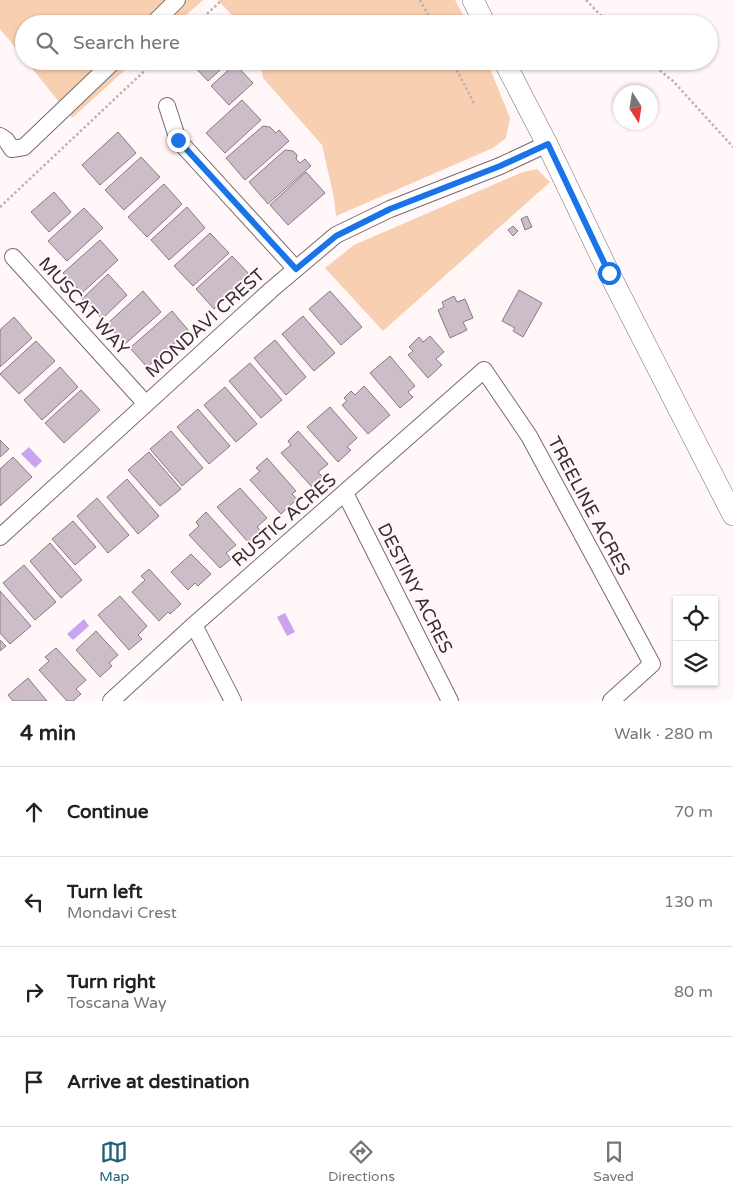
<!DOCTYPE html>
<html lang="en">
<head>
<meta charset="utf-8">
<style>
	:root { --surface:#fff; --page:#f2f2f2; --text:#222; --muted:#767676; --line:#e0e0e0; --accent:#1f5f75 }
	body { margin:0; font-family:"Varela Round",sans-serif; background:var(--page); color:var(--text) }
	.controls { position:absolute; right:15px; bottom:15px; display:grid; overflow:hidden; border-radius:0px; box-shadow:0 1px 4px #0004 }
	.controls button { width:45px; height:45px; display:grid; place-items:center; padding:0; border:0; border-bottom:1px solid var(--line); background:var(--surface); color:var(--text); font:25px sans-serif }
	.compass { position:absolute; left:613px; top:85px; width:45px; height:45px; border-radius:50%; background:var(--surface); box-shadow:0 1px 4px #0004; rotate:168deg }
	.stop { position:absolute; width:15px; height:15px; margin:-11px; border:4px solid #1a73e8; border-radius:50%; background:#fff }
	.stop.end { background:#1a73e8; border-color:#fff; box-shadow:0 1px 5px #0008 }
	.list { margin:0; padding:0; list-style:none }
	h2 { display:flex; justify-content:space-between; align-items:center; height:65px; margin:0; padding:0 20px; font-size:21px }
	h2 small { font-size:16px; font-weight:400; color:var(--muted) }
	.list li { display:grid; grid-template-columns:32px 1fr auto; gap:15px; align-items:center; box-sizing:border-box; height:90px; padding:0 20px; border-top:1px solid var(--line) }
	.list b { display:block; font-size:19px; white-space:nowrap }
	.list p { margin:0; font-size:16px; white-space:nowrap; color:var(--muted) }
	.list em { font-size:16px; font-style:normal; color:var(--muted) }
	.icon { flex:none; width:28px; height:28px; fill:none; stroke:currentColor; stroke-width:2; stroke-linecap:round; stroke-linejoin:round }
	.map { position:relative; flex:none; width:733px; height:701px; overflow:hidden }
	.search { position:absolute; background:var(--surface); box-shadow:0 1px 4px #0004; left:15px; right:15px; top:15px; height:55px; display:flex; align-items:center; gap:12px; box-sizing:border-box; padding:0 18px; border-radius:28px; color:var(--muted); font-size:19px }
	.sheet { height:425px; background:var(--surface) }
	nav { display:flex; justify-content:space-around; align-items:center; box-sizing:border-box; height:70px; border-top:1px solid var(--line); background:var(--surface); font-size:14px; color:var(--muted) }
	nav a { display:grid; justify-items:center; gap:2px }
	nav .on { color:var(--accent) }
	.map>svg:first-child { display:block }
</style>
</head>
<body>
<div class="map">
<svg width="733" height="701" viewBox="0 0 733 701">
	<rect width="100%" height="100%" fill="#fff7f8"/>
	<path fill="#f9cfb1" d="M0 0H203L176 24H24V58L0 29Z
		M218 0H455L468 24H240Z
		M26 61H135L72 118Z
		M260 61H487L510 118 506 138 493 148 336 216 334 198 322 145 263 78Z
		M537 169 550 182 383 331 325 268 354 245 523 172Z"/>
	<path fill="#caa4ef" d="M29 447 42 461 35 468 21 454Z
		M285 613 295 632 287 636 277 617Z
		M84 619 89 626 73 640 67 634Z"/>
	<path fill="#ccbdc8" stroke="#887a84" d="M189 61H230L208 81Z
		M235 64 253 83 229 105 211 86Z
		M242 100 261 120 225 153 206 133Z
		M263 126 270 127 276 133 279 130 289 141 245 180 226 158Z
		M118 132 136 153 100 185 82 165Z
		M285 150 293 151 297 155 296 159 300 163 305 159 311 166 268 204 249 182Z
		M141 157 160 177 124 210 105 190Z
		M306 172 325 193 288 225 270 205Z
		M164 184 182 204 147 237 128 217Z
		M54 192 71 212 49 232 31 212Z
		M187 207 205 228 169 260 151 240Z
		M84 208 103 228 67 261 48 241Z
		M527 216 532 227 525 230 521 219Z
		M513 226 518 231 513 236 508 230Z
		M210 233 229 253 193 286 174 266Z
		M100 240 118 260 82 293 63 273Z
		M232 256 251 276 214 309 196 289Z
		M108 274 127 295 102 319 82 299Z
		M519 290 542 303 523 337 513 331 515 328 502 321Z
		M143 291 161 312 125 344 107 324Z
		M330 291 362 327 341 345 309 309Z
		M454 296 457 302 465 299 473 318 463 322 467 330 450 338 438 310 444 307 442 302Z
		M172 311 189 331 147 367 130 348Z
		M303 316 335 353 314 371 282 334Z
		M14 317 32 338 0 367V330Z
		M430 336 444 352 436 359 442 365 428 378 408 355 413 351 409 347 419 337 423 342Z
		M275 340 306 377 286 395 254 358Z
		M36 341 55 361 19 394 0 374Z
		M390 356 415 386 408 392 413 397 400 408 370 373Z
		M250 363 282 400 261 418 229 381Z
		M60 367 78 387 42 420 24 400Z
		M364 386 390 415 368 434 342 405 347 401 344 398 351 391 355 395Z
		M225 387 257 424 236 442 204 405Z
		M81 390 100 410 64 443 45 423Z
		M330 407 357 438 347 447 351 450 338 462 307 427Z
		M198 409 230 446 209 464 177 427Z
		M171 431 203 468 182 486 150 449Z
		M298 431 328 464 318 472 323 477 312 487 281 453 291 445 288 441Z
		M0 440 9 449 0 457Z
		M149 452 181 489 160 506 128 470Z
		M13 457 32 477 0 506V469Z
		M267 458 296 491 292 494 297 499 281 514 250 480 260 471 256 468Z
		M127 479 159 516 138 534 107 497Z
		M240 488 267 518 257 527 261 531 248 542 217 507Z
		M97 498 129 535 108 553 77 516Z
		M206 512 236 545 226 553 231 559 220 568 189 535 199 526 196 522Z
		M73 521 96 547 75 565 52 539Z
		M50 543 82 580 61 598 30 561Z
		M191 554 211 574 198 586 195 583 188 590 171 572Z
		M24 565 56 602 35 620 3 583Z
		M149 569 181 604 170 614 168 612 159 621 132 592 145 580 141 576Z
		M0 591 31 626 10 644 0 633Z
		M120 596 147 626 138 635 142 639 129 650 98 615Z
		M96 631 118 655 109 663 112 666 100 677 76 650Z
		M0 640 6 646 0 651Z
		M56 648 86 680 76 689 81 694 73 701H67L39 670 49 661 45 657Z
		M28 678 47 701H13L8 695Z"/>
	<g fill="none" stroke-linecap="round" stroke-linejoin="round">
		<defs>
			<path id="minor" d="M153 24 177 0
				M167 106 178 140 296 269
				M0 136 6 140 12 149 24 147 114 61
				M13 257 146 404
				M345 493 450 701
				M0 537 271 290 336 235 390 209 500 166 547 144
				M194 625 233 701
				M111 701 194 625 484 370 529 436 652 664 611 701"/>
			<path id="major" d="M473 0 485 24
				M504 61 547 144 609 273 733 515"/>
		</defs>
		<use href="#minor" stroke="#7b6a6e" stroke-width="18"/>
		<use href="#major" stroke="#7b6a6e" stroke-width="22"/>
		<path stroke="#bbb3b4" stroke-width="2.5" stroke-dasharray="2.5 2.5" stroke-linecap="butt" d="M420 0 433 24
			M586 0 609 24
			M196 24 222 0
			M452 61 475 105
			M648 61 673 81 733 147
			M0 207 155 61"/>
		<use href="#minor" stroke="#fff" stroke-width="16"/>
		<use href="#major" stroke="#fff" stroke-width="21"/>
	</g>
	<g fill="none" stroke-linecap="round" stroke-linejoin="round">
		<path stroke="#1a73e8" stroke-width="6" d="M178 140 296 269 336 236 390 209 500 166 548 144 609 273"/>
	</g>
	<g text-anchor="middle" stroke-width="4" stroke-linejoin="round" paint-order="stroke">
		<g font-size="18" fill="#352e30" stroke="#fff7f8">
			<text transform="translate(84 306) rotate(48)" y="6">MUSCAT WAY</text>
			<text transform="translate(205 323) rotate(-42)" y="6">MONDAVI CREST</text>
			<text transform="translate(589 506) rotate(62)" y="6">TREELINE ACRES</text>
			<text transform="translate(284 520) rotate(-41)" y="6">RUSTIC ACRES</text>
			<text transform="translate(415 588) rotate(63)" y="6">DESTINY ACRES</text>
		</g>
	</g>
</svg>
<div class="controls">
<button><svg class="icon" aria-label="locate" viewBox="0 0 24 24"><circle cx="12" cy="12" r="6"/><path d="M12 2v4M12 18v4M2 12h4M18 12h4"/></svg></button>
<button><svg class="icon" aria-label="layers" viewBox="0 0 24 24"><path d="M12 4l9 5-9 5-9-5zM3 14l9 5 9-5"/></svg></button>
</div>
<svg class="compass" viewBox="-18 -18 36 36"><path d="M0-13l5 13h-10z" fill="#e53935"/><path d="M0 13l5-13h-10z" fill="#767676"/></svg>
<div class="stop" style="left:609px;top:273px"></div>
<div class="stop end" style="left:178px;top:140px"></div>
<div class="search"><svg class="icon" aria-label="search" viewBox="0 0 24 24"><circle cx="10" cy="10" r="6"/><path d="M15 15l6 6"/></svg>Search here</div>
</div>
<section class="sheet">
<h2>4 min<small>Walk · 280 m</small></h2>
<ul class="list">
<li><svg class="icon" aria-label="ahead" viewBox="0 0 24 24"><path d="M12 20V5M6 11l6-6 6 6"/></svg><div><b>Continue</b></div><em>70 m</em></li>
<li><svg class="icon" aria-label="left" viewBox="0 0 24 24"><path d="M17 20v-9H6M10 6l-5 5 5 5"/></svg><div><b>Turn left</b><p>Mondavi Crest</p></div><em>130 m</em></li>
<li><svg class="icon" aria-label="right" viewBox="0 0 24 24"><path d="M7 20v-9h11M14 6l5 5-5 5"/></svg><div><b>Turn right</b><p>Toscana Way</p></div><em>80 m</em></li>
<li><svg class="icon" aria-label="arrive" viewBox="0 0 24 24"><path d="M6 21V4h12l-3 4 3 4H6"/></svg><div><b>Arrive at destination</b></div></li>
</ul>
</section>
<nav>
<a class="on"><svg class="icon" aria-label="map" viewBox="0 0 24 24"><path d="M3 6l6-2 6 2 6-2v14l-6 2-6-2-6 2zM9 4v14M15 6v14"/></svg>Map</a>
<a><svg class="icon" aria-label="directions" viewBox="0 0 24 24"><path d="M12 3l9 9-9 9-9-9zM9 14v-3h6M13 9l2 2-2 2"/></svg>Directions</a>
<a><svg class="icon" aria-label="saved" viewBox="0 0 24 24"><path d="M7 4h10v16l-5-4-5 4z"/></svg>Saved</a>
</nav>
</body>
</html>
